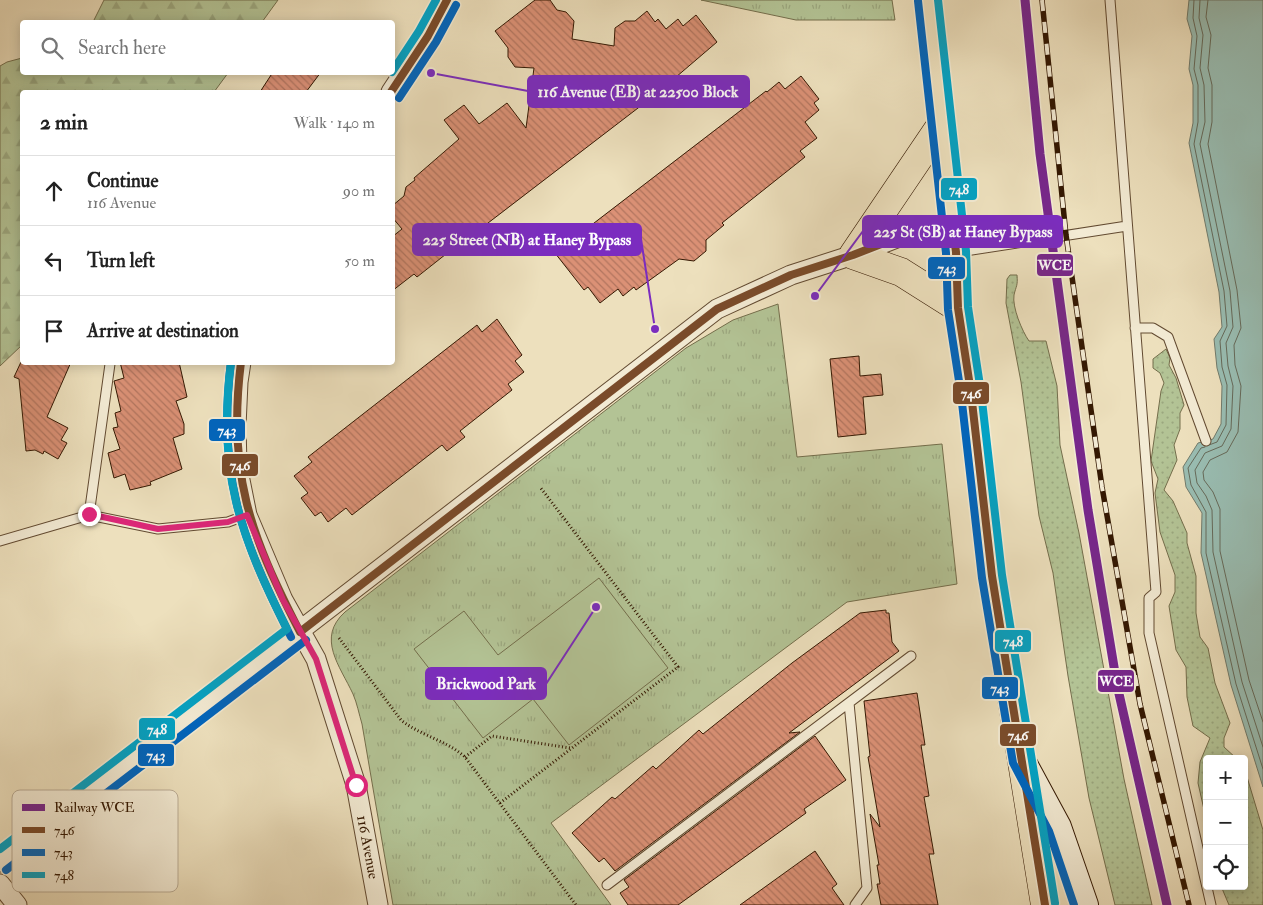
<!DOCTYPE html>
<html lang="en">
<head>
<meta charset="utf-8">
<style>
	:root { --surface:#fff; --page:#f6f6f6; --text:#222; --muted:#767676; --line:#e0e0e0 }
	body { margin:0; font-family:"IM FELL Double Pica",serif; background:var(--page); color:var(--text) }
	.controls { position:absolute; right:15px; bottom:15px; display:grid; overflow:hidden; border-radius:5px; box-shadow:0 2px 12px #0003 }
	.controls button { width:45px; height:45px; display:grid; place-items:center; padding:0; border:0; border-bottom:1px solid var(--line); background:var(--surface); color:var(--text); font:25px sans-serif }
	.stop { position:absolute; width:15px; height:15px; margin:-11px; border:4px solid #db2777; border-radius:50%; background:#fff }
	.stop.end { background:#db2777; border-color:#fff; box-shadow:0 1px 5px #0008 }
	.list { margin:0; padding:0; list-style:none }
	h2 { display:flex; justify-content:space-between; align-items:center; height:65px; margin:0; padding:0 20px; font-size:21px }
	h2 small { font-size:16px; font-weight:400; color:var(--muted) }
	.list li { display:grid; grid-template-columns:32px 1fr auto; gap:15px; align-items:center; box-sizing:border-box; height:70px; padding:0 20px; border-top:1px solid var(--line) }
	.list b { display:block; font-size:19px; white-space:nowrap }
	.list p { margin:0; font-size:16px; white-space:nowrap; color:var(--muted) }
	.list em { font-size:16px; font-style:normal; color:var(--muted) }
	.icon { flex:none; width:28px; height:28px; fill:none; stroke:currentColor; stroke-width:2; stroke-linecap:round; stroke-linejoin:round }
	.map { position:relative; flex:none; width:1263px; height:905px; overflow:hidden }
	.search { position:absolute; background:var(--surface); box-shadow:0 2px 12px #0003; left:20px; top:20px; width:375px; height:55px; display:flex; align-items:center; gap:12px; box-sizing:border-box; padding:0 18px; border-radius:5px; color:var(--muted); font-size:19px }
	.panel { position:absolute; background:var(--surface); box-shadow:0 2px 12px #0003; left:20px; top:90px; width:375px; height:275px; border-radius:5px }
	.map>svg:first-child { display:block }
</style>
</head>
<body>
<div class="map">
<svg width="1263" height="905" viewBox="0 0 1263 905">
	<defs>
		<pattern id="grass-dots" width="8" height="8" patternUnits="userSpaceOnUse" patternTransform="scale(1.25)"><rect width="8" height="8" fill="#b3c395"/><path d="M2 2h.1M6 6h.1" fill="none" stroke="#9ba77f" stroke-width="1.8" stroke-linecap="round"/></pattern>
		<pattern id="forest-firs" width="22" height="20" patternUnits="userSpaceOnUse" patternTransform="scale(1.25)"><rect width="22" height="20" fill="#b3c395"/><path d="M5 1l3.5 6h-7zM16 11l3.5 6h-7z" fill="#9ba77f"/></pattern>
		<pattern id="park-tufts" width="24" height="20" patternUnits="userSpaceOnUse" patternTransform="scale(1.25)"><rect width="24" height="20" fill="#b3c395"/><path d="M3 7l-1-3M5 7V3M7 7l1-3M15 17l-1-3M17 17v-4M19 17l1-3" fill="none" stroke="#9ba77f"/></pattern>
		<pattern id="building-back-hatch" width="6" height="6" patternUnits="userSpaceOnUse" patternTransform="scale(1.25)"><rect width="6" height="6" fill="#db9176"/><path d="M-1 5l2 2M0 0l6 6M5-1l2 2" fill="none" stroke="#b2755f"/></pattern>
	</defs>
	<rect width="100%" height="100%" fill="#ede0bd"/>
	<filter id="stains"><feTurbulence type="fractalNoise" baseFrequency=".004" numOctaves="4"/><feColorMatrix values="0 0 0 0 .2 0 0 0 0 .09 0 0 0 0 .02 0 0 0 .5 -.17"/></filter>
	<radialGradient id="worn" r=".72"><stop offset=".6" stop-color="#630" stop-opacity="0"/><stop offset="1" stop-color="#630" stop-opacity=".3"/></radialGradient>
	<path fill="url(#grass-dots)" stroke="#746e4c" d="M1010 275H1017C1018 286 1016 286 1014 295 1012 307 1022 331 1029 341H1046L1057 386 1060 445 1079 533 1124 779 1152 905H1115L1089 798 1068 676 1053 573 1039 516 1021 382 1006 303 1007 279Z
		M1166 349 1170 358 1169 365 1176 378 1184 405 1180 413V429L1174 445 1177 460 1164 490 1173 501 1187 533V543L1196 576V613L1200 637 1208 648 1215 683 1230 723 1224 738V747L1237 759H1207V823L1198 783 1200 762 1210 738 1193 726 1187 697 1186 667 1176 650 1169 606 1175 592V575L1160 532 1155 493 1158 479 1151 461 1161 391 1164 383 1160 373 1153 368V359Z
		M1244 767 1263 830V905H1229L1221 886H1244Z"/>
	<path fill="url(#forest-firs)" stroke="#746e4c" d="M104 0H278L262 22H93Z
		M22 58V72L228 73 214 92H22V345L0 366V66L7 62Z"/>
	<path fill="url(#park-tufts)" stroke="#746e4c" d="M701 0H892L895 20H796Z
		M778 304 797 457 942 444 957 584 847 602 551 823 611 905H393L362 724C359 714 357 703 353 694 340 666 316 638 345 612L686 348 733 320Z"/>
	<path fill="#b3c395" stroke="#746e4c" d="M599 578 668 668 569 745 533 699 483 738 414 649 464 611 498 655Z"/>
	<path fill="#99bdb2" stroke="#717b6c" d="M1189 0H1263V787L1231 685 1201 553 1202 513 1186 487 1183 467 1198 443 1213 439 1221 424 1222 386 1217 368 1214 339 1222 327 1219 292 1189 143 1193 123V85L1189 69 1192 36 1187 19Z"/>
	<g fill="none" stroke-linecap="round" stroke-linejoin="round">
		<path stroke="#666a5a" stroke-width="1" d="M1194 0 1193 18 1197 36 1194 69 1198 85V122L1194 144 1224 291 1227 326 1220 341 1222 367 1227 385 1226 425 1217 442 1209 445
			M1200 0 1199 18 1203 35 1200 68 1204 85 1205 122 1200 144 1230 291 1233 327 1226 343 1228 366 1233 386 1231 429 1222 446 1205 453 1195 470 1197 483 1206 496 1212 510 1213 552 1242 682 1263 747
			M1208 0 1206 17 1211 35 1208 68 1212 85V122L1208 144 1237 290 1241 328 1234 345 1235 365 1241 386 1238 432 1227 452 1210 460 1203 472 1204 480 1213 492 1220 509V551L1249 680 1263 722
			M1205 447 1201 448 1188 468 1191 485 1206 512V553L1236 684 1263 769"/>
	</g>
	<path fill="url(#building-back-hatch)" stroke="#341802" d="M535 0H550L557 10 566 12 574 21 572 39 614 46 615 28 625 21H635L647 11 655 22 658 19 666 29 678 19 683 26 696 15 717 42 655 95 475 233 476 235 462 245 460 243 417 277 414 274 392 291V237L402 229 392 217V206L404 196 406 187 415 180 414 178 459 139 444 120 464 105 479 124 507 103 526 128 534 68 515 67 508 57V48L495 31Z
		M273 72H321L306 92H260Z
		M801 76 819 99 814 103 819 110 805 122 817 138 800 151 805 157 722 223 724 225 706 240V251L694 261 679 259 636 290 634 287 623 296 618 289 600 303 588 287 584 290 555 253 766 91 767 92 779 82 785 89Z
		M497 319 522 355 515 361 524 372 508 384 512 390 460 431 465 437 447 451 442 445 352 515 346 508 328 522 321 512 315 516 301 498 308 493 294 476 312 462 308 457 477 325 482 332Z
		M859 356 860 376 881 374 883 395 863 397 866 434 838 437 830 359Z
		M21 362H71L47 417 68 428 61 440 67 443 58 459 44 451 43 454 35 450 26 451 19 379 14 377Z
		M120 362H179L187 397 176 401 184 424V434L173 438 182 469 150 482 151 485 130 490 125 474 114 478 108 453 120 449 113 428 118 427 115 413 121 411 114 381 124 378Z
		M886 610V613H889L892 642 899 651 789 733 800 732 615 871 604 858 599 862 572 833 612 797 615 799 653 766 656 769 699 730 703 734 792 663 860 613Z
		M917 693 925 745H921L929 796 924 797 934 854H929L938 905H881L877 884H880L877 865H879L870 814 880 827 868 757 870 756 864 701Z
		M815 736 846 780 804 809 806 813 678 905H628L620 893 629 887 624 880Z
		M815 851 837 884 832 888 844 905H740Z"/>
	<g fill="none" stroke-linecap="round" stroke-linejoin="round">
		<defs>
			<path id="lane" d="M1110 0 1156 592 1149 598V633L1211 905
				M959 252 1127 226
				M1135 328H1153L1168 337 1206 441
				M89 515 110 364
				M0 541 89 515 158 529 228 522 247 515
				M849 703 867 888 855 905
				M607 885 911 656"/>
			<path id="street" d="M391 92 428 36 447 0
				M241 362 238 382 236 426 237 465 247 515 283 600 316 659 356 785 378 905
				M0 862 717 309 791 275 853 255 907 234 952 222
				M0 884 17 905"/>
			<path id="secondary" d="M1024 764 1058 827 1085 905"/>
			<path id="highway" d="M928 0 956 252 958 308 971 393 992 576 1045 905
				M941 125 853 255 901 272 958 308"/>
		</defs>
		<use href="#lane" stroke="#624a31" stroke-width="11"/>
		<use href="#street" stroke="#624a31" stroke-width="21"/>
		<use href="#secondary" stroke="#341802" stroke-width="28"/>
		<use href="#highway" stroke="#341802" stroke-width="29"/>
		<path stroke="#341802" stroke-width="3" stroke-dasharray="1 2.5" stroke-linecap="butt" d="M339 638 401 720C421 736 446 740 465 757L576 905
			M465 757 492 736 570 748
			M500 803 678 667 540 487"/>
		<use href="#lane" stroke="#f3ebd4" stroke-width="9"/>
		<use href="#street" stroke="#f3ebd4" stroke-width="19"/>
		<use href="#secondary" stroke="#f3ebd4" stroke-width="26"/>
		<use href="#highway" stroke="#ede0bd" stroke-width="28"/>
		<defs>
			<path id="rail" d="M1042 0 1066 235 1102 487 1140 704 1189 905"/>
		</defs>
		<use href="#rail" stroke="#341802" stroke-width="5.5"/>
		<use href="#rail" stroke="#f3ebd4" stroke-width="4" stroke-dasharray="11" stroke-linecap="butt"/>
		<defs>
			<path id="bus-1" d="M391 92 428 36 447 0
				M952 222 956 252 958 308 971 393 992 576 1045 905
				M241 362C227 473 250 535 300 632
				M300 632 717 309 791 275 853 255 907 234 952 222"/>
			<path id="bus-2" d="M918 1 946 253 948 310 961 394 982 578 1013 763 1049 831 1074 905
				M399 98 436 42 456 5
				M231 362C217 475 241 538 291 637
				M6 870 306 640"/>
			<path id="bus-3" d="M938 0 966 251 968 307 981 392 1002 575 1055 903
				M392 72 419 31 436 0
				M0 849 287 629C239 534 217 470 231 362"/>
		</defs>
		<use href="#bus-1" stroke="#f3ebd4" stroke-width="11"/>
		<use href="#bus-2" stroke="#f3ebd4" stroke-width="11"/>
		<use href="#bus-3" stroke="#f3ebd4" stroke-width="11"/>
		<use href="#bus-1" stroke="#7a4b2a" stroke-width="8"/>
		<use href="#bus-2" stroke="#0065bd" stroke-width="8"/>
		<use href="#bus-3" stroke="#03a2c4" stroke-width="8"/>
		<defs>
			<path id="rail-1" d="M1025 0 1040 154 1088 510 1117 685 1167 905"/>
		</defs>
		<use href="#rail-1" stroke="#f3ebd4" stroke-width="12"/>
		<use href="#rail-1" stroke="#77278b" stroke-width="9"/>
	</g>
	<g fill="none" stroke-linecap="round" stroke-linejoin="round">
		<path stroke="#db2777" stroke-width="6" d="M89 514 158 529 228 522 247 515 283 600 316 659 356 785"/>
	</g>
	<g text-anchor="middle" stroke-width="4" stroke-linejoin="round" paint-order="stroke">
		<g font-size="15" fill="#341802" stroke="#f3ebd4">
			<text transform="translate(368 847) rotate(79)" y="5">116 Avenue</text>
		</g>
	</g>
	<rect x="12" y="790" width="166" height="102" rx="8" fill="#f3ebd4" stroke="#baac95" stroke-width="1"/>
	<rect x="22" y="804" width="23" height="7" fill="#77278b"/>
	<rect x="22" y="827" width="23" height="6" fill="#7a4b2a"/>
	<rect x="22" y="849" width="23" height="7" fill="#0065bd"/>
	<rect x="22" y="872" width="23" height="6" fill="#03a2c4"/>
	<g font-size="14" fill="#341802">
		<text x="54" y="812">Railway WCE</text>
		<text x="54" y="835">746</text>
		<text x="54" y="857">743</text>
		<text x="54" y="880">748</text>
	</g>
	<path fill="none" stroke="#7b2cbf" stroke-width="2" d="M431 73L528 91M815 296L863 231M655 329L641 239M596 607L546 684"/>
	<g fill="#7b2cbf" stroke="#f3ebd4" stroke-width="2">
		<circle cx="431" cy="73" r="5"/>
		<circle cx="815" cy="296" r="5"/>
		<circle cx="655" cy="329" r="5"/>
		<circle cx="596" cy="607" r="5"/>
	</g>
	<g fill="#7b2cbf" stroke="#7b2cbf" stroke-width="2">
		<rect x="528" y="76" width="221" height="31" rx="5"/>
		<rect x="863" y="216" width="199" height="31" rx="5"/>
		<rect x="413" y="224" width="228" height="31" rx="5"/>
		<rect x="426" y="668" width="120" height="31" rx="5"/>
	</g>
	<g font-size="16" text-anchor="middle" font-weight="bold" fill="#fff">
		<text x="638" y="97">116 Avenue (EB) at 22500 Block</text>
		<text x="963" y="237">225 St (SB) at Haney Bypass</text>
		<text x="527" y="245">225 Street (NB) at Haney Bypass</text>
		<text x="486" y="689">Brickwood Park</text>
	</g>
	<g stroke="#f3ebd4" stroke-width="2">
		<rect x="940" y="177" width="38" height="24" rx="5" fill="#03a2c4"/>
		<rect x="1036" y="253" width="38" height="24" rx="5" fill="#77278b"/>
		<rect x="927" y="256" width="39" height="24" rx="5" fill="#0065bd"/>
		<rect x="952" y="381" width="38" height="24" rx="5" fill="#7a4b2a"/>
		<rect x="208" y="418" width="38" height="24" rx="5" fill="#0065bd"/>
		<rect x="221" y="453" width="38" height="24" rx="5" fill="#7a4b2a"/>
		<rect x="994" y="629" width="38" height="24" rx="5" fill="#03a2c4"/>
		<rect x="1097" y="669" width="38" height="24" rx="5" fill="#77278b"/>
		<rect x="981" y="676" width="38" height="24" rx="5" fill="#0065bd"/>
		<rect x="138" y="717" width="38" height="24" rx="5" fill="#03a2c4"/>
		<rect x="999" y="723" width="38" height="24" rx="5" fill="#7a4b2a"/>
		<rect x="137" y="743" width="38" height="24" rx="5" fill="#0065bd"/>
	</g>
	<g font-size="14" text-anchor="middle" font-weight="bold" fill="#fff">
		<text x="959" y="194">748</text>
		<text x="1055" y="270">WCE</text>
		<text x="947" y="273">743</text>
		<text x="971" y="398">746</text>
		<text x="227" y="435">743</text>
		<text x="240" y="470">746</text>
		<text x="1013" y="646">748</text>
		<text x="1116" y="686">WCE</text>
		<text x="1000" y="693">743</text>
		<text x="157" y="734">748</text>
		<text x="1018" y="740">746</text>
		<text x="156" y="760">743</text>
	</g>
	<rect width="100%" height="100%" filter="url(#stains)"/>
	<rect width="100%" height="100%" fill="url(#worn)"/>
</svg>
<div class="controls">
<button>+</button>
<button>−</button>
<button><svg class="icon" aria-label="locate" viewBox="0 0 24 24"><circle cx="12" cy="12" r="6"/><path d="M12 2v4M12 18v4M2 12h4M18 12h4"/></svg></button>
</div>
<div class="stop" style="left:356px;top:785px"></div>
<div class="stop end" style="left:89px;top:514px"></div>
<div class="search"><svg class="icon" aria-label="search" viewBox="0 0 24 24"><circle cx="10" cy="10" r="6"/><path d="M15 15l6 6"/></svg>Search here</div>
<section class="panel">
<h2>2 min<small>Walk · 140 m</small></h2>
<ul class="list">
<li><svg class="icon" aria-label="ahead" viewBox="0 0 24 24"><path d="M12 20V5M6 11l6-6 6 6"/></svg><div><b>Continue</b><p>116 Avenue</p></div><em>90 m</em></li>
<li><svg class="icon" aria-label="left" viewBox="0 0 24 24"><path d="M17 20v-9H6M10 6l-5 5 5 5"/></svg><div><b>Turn left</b></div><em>50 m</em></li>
<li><svg class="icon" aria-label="arrive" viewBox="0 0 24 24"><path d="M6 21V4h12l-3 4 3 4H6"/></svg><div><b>Arrive at destination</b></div></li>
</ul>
</section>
</div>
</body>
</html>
